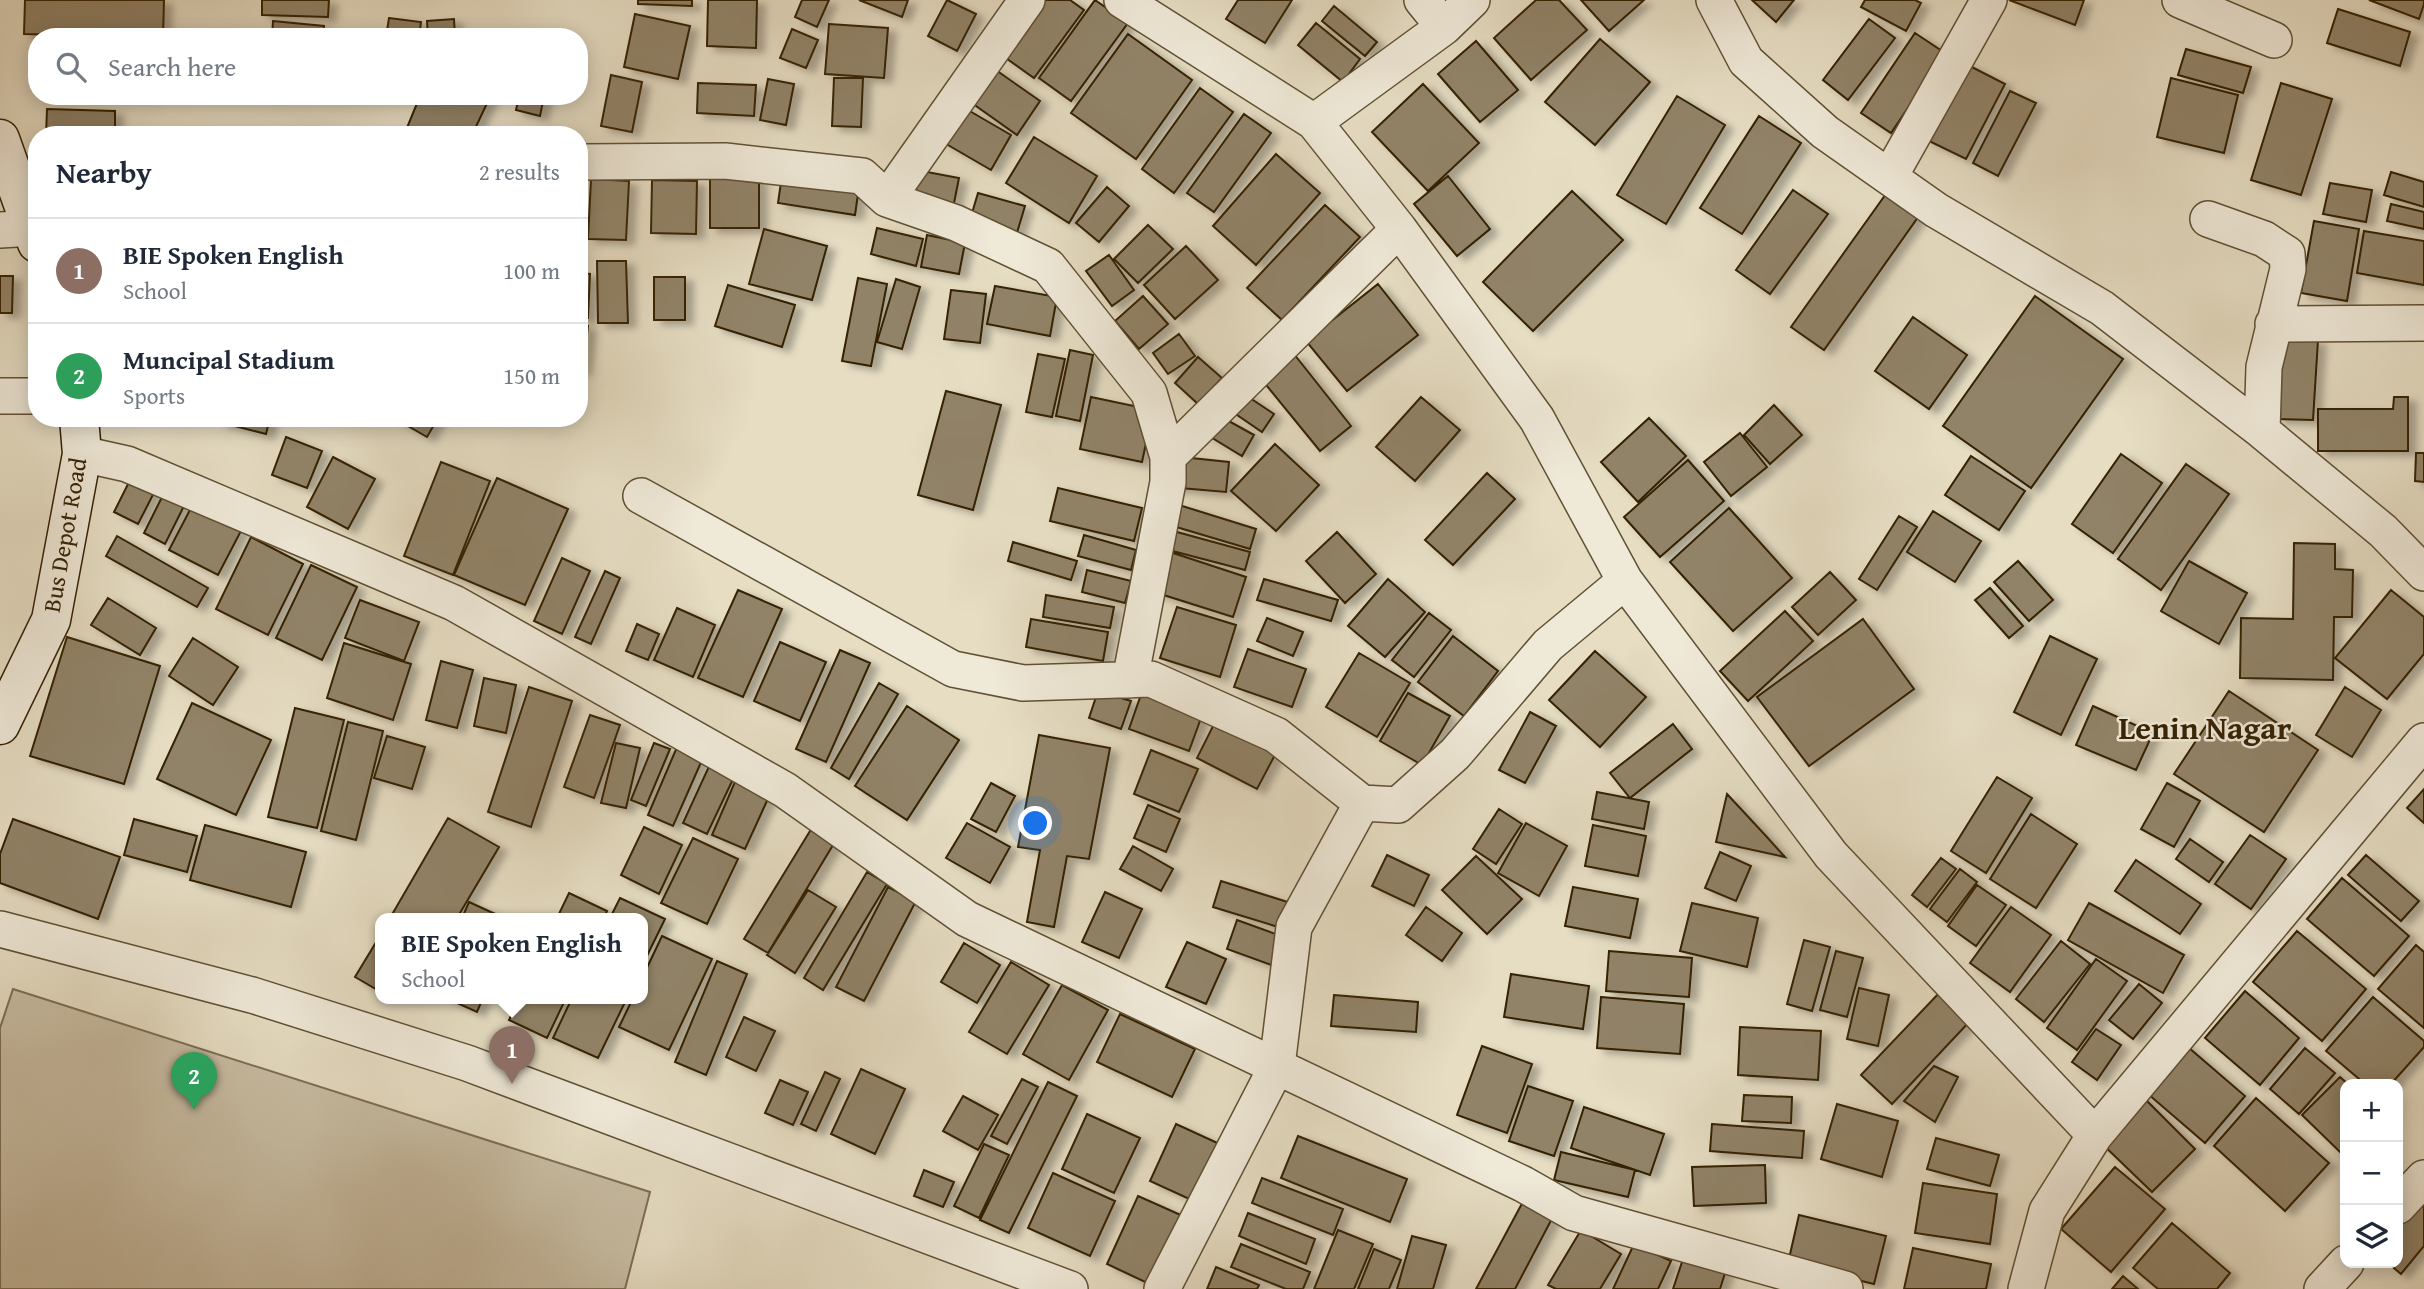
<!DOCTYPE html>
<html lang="en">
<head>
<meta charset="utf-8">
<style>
	:root { --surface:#fff; --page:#f2f2f3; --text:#1f2937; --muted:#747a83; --line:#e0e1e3; --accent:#8f2418 }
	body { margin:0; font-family:"Gentium Book Plus",serif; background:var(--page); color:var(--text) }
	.controls { position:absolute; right:21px; bottom:21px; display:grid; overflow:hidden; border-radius:14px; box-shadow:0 4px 18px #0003 }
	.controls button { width:63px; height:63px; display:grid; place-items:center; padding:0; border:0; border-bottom:2px solid var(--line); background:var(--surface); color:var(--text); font:35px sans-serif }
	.you { position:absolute; left:1036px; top:824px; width:24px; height:24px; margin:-18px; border:5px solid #fff; border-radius:50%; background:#1a73e8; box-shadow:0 0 0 10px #1a73e833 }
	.badge { display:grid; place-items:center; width:46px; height:46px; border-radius:50%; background:var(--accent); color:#fff; font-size:23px; font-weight:700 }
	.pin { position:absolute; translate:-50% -58px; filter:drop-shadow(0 2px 4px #0008) }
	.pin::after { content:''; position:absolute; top:37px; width:24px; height:21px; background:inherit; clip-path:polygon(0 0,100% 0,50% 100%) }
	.popup { position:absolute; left:375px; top:913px; width:273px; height:91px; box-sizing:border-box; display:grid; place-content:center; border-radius:14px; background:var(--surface); filter:drop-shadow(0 2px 5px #0005); font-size:23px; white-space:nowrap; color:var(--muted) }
	.popup b { font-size:26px; color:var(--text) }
	.popup::after { content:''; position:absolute; left:50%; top:100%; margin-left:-14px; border:14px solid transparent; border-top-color:var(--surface) }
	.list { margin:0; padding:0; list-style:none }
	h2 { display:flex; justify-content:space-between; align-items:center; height:91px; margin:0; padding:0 28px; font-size:30px }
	h2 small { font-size:23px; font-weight:400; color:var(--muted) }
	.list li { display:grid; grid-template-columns:46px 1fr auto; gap:21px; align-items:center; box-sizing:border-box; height:105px; padding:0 28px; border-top:2px solid var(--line) }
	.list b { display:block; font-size:26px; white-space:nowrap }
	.list p { margin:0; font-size:23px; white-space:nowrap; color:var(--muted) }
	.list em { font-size:23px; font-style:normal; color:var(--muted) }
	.icon { flex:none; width:38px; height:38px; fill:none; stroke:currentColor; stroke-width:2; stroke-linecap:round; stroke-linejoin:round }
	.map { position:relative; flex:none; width:2424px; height:1289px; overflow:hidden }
	.search { position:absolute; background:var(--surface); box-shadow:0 4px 18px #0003; left:28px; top:28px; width:560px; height:77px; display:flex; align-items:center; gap:18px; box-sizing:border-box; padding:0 24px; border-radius:28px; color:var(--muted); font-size:26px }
	.panel { position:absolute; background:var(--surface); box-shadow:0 4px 18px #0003; left:28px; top:126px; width:560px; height:301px; border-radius:28px }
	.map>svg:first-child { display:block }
</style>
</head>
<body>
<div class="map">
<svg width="2424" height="1289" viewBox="0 0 2424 1289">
	<defs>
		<filter id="shadow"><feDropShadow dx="8" dy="4.5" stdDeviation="3.5" flood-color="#0004"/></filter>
	</defs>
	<rect width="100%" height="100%" fill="#e6ddc3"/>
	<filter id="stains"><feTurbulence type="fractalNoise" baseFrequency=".00286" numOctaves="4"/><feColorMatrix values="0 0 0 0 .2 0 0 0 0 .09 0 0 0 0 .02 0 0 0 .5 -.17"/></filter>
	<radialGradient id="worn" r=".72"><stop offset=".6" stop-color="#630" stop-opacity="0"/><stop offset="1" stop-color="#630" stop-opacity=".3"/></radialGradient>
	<path fill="#c8bda3" stroke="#7e6f54" stroke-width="2" d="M13 989 650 1192 625 1289H0V1028Z"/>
	<path fill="#918367" stroke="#342104" stroke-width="2" filter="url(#shadow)" d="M25 0H164L163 37 24 34Z
		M262 0H329L328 17 262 15Z
		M638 0H692V6L638 4Z
		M708 0H757L756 48 707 46Z
		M802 0H829L817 27 795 17Z
		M859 0H908L902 17Z
		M947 0 976 14 957 51 928 36Z
		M1043 0H1070L1084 10 1034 78 1003 56Z
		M1095 0 1128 23 1071 101 1039 78Z
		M1238 0H1292L1265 43 1226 19Z
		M1536 0H1559L1587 30 1531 80 1494 38Z
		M1581 0H1644L1609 31Z
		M1752 0H1794L1776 22Z
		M1865 0H1915L1921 3 1906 31 1861 7Z
		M2009 0H2084L2075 25Z
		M2369 0H2424V4L2419 19Z
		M1334 6 1377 42 1365 56 1322 21Z
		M2338 9 2410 32 2400 66 2327 43Z
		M635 14 690 26 678 79 624 67Z
		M389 18 421 22 419 37H386Z
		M454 19 455 37H428L427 21Z
		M1869 19 1895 38 1848 100 1823 80Z
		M273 21 324 26 323 37H272Z
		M1316 23 1360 59 1343 82 1298 45Z
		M829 24 888 28 884 78 825 74Z
		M792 29 818 40 806 68 780 58Z
		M1915 33 1945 53 1891 133 1861 113Z
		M1128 34 1192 80 1136 159 1071 113Z
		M1600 39 1650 82 1595 145 1545 102Z
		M1476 41 1518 90 1480 122 1438 74Z
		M2186 49 2251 67 2243 93 2178 75Z
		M1964 63 2005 84 1966 159 1925 139Z
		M993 68 1040 101 1017 135 969 101Z
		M611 75 642 82 632 132 601 126Z
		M834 78H863L861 127 832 126Z
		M2171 78 2238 95 2224 153 2157 137Z
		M768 79 794 84 786 125 760 120Z
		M698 83 756 85 754 116 697 113Z
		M2281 83 2332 99 2301 195 2251 180Z
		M1423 84 1479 143 1428 191 1372 132Z
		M1200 88 1233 112 1174 193 1142 169Z
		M2010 91 2036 103 1998 176 1973 163Z
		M420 96H489L490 97 472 135H404Z
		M519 96H544L540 116 516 110Z
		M1677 96 1725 125 1666 224 1617 195Z
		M961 106 1011 135 991 170 941 141Z
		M47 109 115 111V135H46Z
		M1244 114 1271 133 1214 212 1187 193Z
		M1759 116 1801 143 1742 234 1700 208Z
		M1034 137 1097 176 1069 223 1006 183Z
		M1276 154 1320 193 1256 265 1213 226Z
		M911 169 959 178 953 208 905 199Z
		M2391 172 2424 182V207L2384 195Z
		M782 175 859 187 855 215 778 203Z
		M710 176H759V228H710Z
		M1448 176 1490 229 1457 256 1414 204Z
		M591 179 629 181 626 240 588 239Z
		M652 180 697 181 696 234 651 233Z
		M2330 183 2372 190 2366 222 2323 214Z
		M1107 187 1129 206 1099 242 1076 223Z
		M1793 190 1828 214 1770 294 1736 270Z
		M1572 191 1623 240 1533 331 1483 282Z
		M1888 191 1921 213 1824 350 1791 327Z
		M978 193 1025 206 1016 236 969 223Z
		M2391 204 2424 212V229L2387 221Z
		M1325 205 1360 237 1282 320 1247 288Z
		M2314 221 2359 229 2347 301 2301 293Z
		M1148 225 1173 249 1138 283 1114 259Z
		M877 228 923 239 916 266 871 254Z
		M764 229 827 246 812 300 749 284Z
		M2364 231 2424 241V285L2357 273Z
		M927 235 965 243 959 274 921 267Z
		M1186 246 1218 280 1175 319 1144 285Z
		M1109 255 1134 290 1112 306 1086 271Z
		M597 261H626L628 323H598Z
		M579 273 590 274 588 318H579Z
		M0 276H13L12 313H0Z
		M654 277H685V320H654Z
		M858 278 887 284 871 366 842 361Z
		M896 279 920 287 902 349 877 342Z
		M1378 284 1418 335 1347 391 1306 341Z
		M728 285 795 305 782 347 715 326Z
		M995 286 1057 297 1050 336 987 324Z
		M951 290 986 294 980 343 944 339Z
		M1143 296 1168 324 1139 349 1115 321Z
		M2035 296 2123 359 2031 488 1943 426Z
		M1913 317 1967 355 1929 409 1875 371Z
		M579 325 588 326 583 371 579 370Z
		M1179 334 1195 356 1168 374 1153 353Z
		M2280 338 2318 340 2313 420 2276 419Z
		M1070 350 1093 355 1080 421 1056 416Z
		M1038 354 1065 359 1052 417 1026 412Z
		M1294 354 1351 426 1320 451 1262 380Z
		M1198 357 1222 378 1198 404 1175 383Z
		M1235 388 1274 414 1262 432 1224 406Z
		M946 391 1001 405 973 510 918 495Z
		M1091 397 1153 410 1142 462 1080 449Z
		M1421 397 1460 430 1415 481 1376 447Z
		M2394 397H2408V451H2318V409H2393Z
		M1774 405 1802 435 1770 464 1744 435Z
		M1216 414 1254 435 1242 456 1204 433Z
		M220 418H270L266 434 219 422Z
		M394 418H438L427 437Z
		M1649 418 1686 456 1638 502 1601 462Z
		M1740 433 1767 467 1731 496 1704 462Z
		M286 437 322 451 307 488 272 475Z
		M1275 444 1319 485 1276 531 1231 491Z
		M2416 453H2424V482L2415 481Z
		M2121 454 2162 483 2113 553 2072 524Z
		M1172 456 1229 462 1226 492 1169 487Z
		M1971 456 2025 491 1999 530 1945 495Z
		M333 457 375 479 348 529 307 507Z
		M1688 460 1724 501 1660 557 1624 517Z
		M441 462 490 481 453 575 404 556Z
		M2186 464 2229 494 2161 590 2118 559Z
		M134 472 158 485 138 524 114 512Z
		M1487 473 1515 499 1453 565 1425 540Z
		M497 478 568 509 525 605 454 575Z
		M1058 488 1142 508 1134 541 1050 521Z
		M166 489 187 500 165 544 144 533Z
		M193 504 242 529 218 575 169 550Z
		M1179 505 1256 529 1250 549 1173 526Z
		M1729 508 1792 578 1733 631 1670 562Z
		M1933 511 1981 541 1955 582 1907 552Z
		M1899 516 1917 527 1877 590 1859 579Z
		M1166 529 1250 552 1245 570 1161 548Z
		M1337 532 1376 574 1345 603 1306 561Z
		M1084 535 1136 550 1131 570 1078 556Z
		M117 536 208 588 197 607 106 556Z
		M251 537 303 564 268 635 216 609Z
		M1013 542 1077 561 1071 580 1008 561Z
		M2294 543 2335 544V569L2353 570 2352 617H2334L2333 680 2240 678 2241 618 2293 619Z
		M1164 550 1246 577 1233 617 1151 591Z
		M562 558 590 571 562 634 534 621Z
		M2018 561 2053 600 2029 621 1994 582Z
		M2189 561 2247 593 2219 644 2161 611Z
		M311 565 357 587 322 660 276 638Z
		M1087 570 1131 581 1125 603 1082 592Z
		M605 571 620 578 591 644 575 637Z
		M1830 572 1856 600 1818 635 1792 607Z
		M1264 579 1338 600 1331 621 1257 600Z
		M1388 579 1425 612 1385 657 1348 626Z
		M1990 588 2023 626 2009 638 1975 600Z
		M738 590 782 609 743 697 698 678Z
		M2391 590 2424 617V654L2387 699 2335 658Z
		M1046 595 1114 607 1110 628 1043 617Z
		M108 598 156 628 140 655 91 625Z
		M360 600 419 622 404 661 345 638Z
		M1177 607 1236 625 1220 677 1160 658Z
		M677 608 715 625 693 677 654 660Z
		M1785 611 1813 641 1748 701 1720 671Z
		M1429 613 1451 630 1414 677 1392 660Z
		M1267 618 1303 632 1293 656 1257 641Z
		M1031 619 1108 632 1103 661 1026 647Z
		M1863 619 1914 689 1809 766 1757 697Z
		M637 624 659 634 648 660 626 651Z
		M1453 636 1498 671 1464 716 1418 682Z
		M2050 636 2097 659 2061 735 2014 712Z
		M67 637 160 666 124 784 30 756Z
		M193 638 238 667 213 705 169 676Z
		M780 642 826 662 800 721 754 701Z
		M344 643 411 664 393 720 327 698Z
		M1248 649 1306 669 1292 707 1234 687Z
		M840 650 870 663 826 762 796 749Z
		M1595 651 1646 697 1600 747 1549 700Z
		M1359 653 1410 683 1377 737 1326 707Z
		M441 661 473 670 457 728 426 720Z
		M484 678 516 685 506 733 474 726Z
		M879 683 898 694 849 779 831 768Z
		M1144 686 1205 707 1189 751 1129 729Z
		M529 687 572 701 531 827 488 812Z
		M2345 687 2381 710 2352 757 2316 735Z
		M1098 691 1131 701 1121 729 1089 718Z
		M2229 691 2318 750 2264 832 2174 774Z
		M1408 693 1450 716 1422 765 1380 741Z
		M192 703 271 740 236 815 157 779Z
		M907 706 959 740 907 820 855 786Z
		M2093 706 2153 733 2136 770 2076 745Z
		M295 708 344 720 317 828 268 817Z
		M1530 712 1556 726 1525 783 1499 770Z
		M590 715 620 725 594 798 564 787Z
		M1216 720 1277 751 1257 789 1197 758Z
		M348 722 383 731 356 840 321 831Z
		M1673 724 1692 749 1630 798 1610 773Z
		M1039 735 1110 748 1089 859 1067 856 1054 927 1027 922 1040 850 1018 847Z
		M387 736 425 747 412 789 374 778Z
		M680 740 706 751 673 826 648 815Z
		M616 743 640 748 626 808 601 803Z
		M654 743 670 749 646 806 631 800Z
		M1151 750 1198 769 1179 812 1134 794Z
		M711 762 736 773 707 834 683 823Z
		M738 775 772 790 745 849 712 835Z
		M1997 777 2032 798 1986 873 1951 851Z
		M991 783 1015 796 996 832 971 819Z
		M2167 783 2200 801 2174 847 2141 829Z
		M2424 789V823L2407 808Z
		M1597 792 1649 802 1644 829 1592 819Z
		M1727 794 1766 836 1785 857 1716 842Z
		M1148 805 1180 819 1166 852 1134 838Z
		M1499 809 1522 824 1496 864 1473 849Z
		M2031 814 2077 844 2036 908 1990 879Z
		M448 818 499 847 457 918H390Z
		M13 819 120 857 98 919 0 883V854Z
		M134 819 197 836 187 872 124 855Z
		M967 823 1010 847 990 883 946 858Z
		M1526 823 1567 846 1539 896 1498 873Z
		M205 825 306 852 291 907 190 880Z
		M1593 825 1646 836 1638 876 1585 866Z
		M813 826 836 840 768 953 744 939Z
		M644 827 682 845 659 894 621 875Z
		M2250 835 2286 859 2251 909 2215 884Z
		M693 838 738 859 707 924 661 903Z
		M2190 839 2223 862 2209 882 2176 859Z
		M1133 846 1173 869 1161 891 1120 869Z
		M1720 852 1751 866 1736 901 1705 888Z
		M1387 855 1429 875 1414 906 1372 886Z
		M2366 855 2419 901 2401 921 2348 875Z
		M1476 856 1522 899 1487 934 1442 890Z
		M1941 858 1956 869 1927 907 1912 895Z
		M2136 860 2201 904 2180 934 2115 891Z
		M1960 869 1977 882 1947 922 1930 909Z
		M867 872 887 884 823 990 804 978Z
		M2342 878 2409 936 2374 976 2307 919Z
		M1221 881 1297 905 1288 930 1213 907Z
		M1977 885 2006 905 1976 946 1948 926Z
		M888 887 916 901 864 1001 836 987Z
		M1573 887 1638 899 1630 938 1565 926Z
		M808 890 836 907 795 973 767 955Z
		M1105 892 1142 909 1119 958 1082 942Z
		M569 893 607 911 604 918H557Z
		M620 898 665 919 643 964V918H610Z
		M469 902 504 918H462Z
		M1692 903 1758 918 1747 967 1680 951Z
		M2089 903 2184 955 2163 993 2068 940Z
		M1426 907 1462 933 1442 961 1406 935Z
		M2011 907 2051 935 2010 992 1970 963Z
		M1237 920 1284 937 1274 966 1227 949Z
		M2297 931 2366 989 2322 1041 2253 982Z
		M381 934V992L355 977Z
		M662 936 712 959 669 1050 619 1027 633 998H643V976Z
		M1804 940 1830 947 1812 1011 1787 1004Z
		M2061 941 2090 964 2044 1022 2016 999Z
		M1187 942 1226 959 1206 1004 1166 987Z
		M964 943 1000 965 977 1003 941 982Z
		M2416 945 2424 952V1028L2378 989Z
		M1609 951 1692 958 1689 997 1606 991Z
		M1836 951 1863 958 1847 1017 1820 1010Z
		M2096 959 2127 981 2077 1050 2047 1028Z
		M717 961 747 974 706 1075 675 1062Z
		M1011 962 1049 985 1007 1054 969 1032Z
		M1511 974 1589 986 1583 1029 1504 1017Z
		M2139 984 2162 1003 2133 1039 2109 1020Z
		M1062 985 1108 1010 1069 1080 1023 1054Z
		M1859 988 1889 995 1878 1046 1847 1039Z
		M1941 991 1971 1020 1892 1104 1861 1075Z
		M2245 991 2299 1038 2260 1085 2205 1038Z
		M1334 995 1418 1002 1416 1032 1331 1026Z
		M1601 997 1684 1004 1680 1054 1597 1048Z
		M2373 997 2424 1041V1047L2391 1084H2365L2326 1051Z
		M446 998H483L477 1012Z
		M519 998H566L547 1038 509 1020Z
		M572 998H627L598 1058 553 1038Z
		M1120 1014 1195 1049 1172 1097 1097 1062Z
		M744 1017 775 1031 756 1071 726 1057Z
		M1740 1027 1821 1031 1818 1080 1738 1075Z
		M2096 1029 2121 1045 2097 1080 2072 1062Z
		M2181 1041 2245 1096 2205 1143 2141 1088Z
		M1482 1046 1532 1064 1507 1133 1457 1115Z
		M2305 1048 2335 1073 2299 1114 2270 1089Z
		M1934 1066 1958 1077 1935 1122 1904 1101Z
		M861 1069 905 1089 875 1154 831 1134Z
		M825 1072 840 1079 816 1131 801 1124Z
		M2340 1077 2348 1084H2345V1148L2340 1152 2302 1115Z
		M1022 1079 1038 1087 1007 1144 991 1136Z
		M780 1080 808 1092 793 1125 765 1113Z
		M1048 1082 1077 1096 1009 1233 980 1220Z
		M1528 1086 1573 1101 1554 1156 1509 1141Z
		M2140 1094 2195 1149 2152 1192 2096 1138Z
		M1744 1095 1792 1097 1791 1123 1742 1121Z
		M963 1096 998 1115 978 1150 943 1131Z
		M2256 1098 2329 1163 2285 1211 2214 1146Z
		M1837 1104 1898 1121 1882 1177 1821 1159Z
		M1584 1107 1664 1134 1650 1175 1571 1148Z
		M1087 1114 1140 1138 1114 1193 1062 1169Z
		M1176 1124 1224 1146 1198 1203 1150 1181Z
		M1712 1124 1804 1131 1802 1158 1710 1151Z
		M1298 1136 1407 1179 1390 1222 1281 1178Z
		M1936 1138 1999 1155 1990 1186 1927 1169Z
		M984 1144 1009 1155 979 1218 954 1206Z
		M1561 1152 1635 1170 1628 1197 1554 1180Z
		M1765 1165 1766 1203 1694 1206 1692 1167Z
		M2115 1167 2165 1209 2111 1272 2061 1229Z
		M924 1170 954 1182 943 1207 914 1196Z
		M1053 1173 1115 1201 1090 1256 1028 1228Z
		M1262 1178 1343 1209 1333 1235 1252 1203Z
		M1923 1183 1997 1194 1990 1244 1915 1233Z
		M1138 1196 1192 1220 1160 1289 1107 1264Z
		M1526 1196 1556 1211 1515 1289H1476Z
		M2424 1199V1246L2401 1274 2388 1263H2398V1222Z
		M1248 1213 1315 1239 1306 1264 1239 1236Z
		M1799 1215 1886 1236 1874 1284 1788 1263Z
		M2172 1223 2230 1273 2217 1289H2158L2133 1268Z
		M1338 1230 1373 1244 1354 1289H1314Z
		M1581 1230 1621 1254 1600 1289H1556L1548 1285Z
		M1412 1236 1446 1245 1433 1289H1397Z
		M1241 1244 1310 1272 1303 1289H1286L1231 1267Z
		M1634 1244 1671 1261 1658 1289H1613Z
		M1913 1248 1991 1264 1986 1289H1904Z
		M1374 1249 1401 1260 1389 1289H1358Z
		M1684 1256 1726 1270 1720 1289H1673Z
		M1216 1267 1259 1285 1257 1289H1207Z
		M2123 1276 2138 1289H2112Z"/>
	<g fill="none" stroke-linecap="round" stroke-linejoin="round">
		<defs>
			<path id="street" d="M1122 0 1314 122 1399 229 1537 419 1625 581 1831 855 2095 1135
				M1422 0 1444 27
				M1714 0 1746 61 1825 132 1936 210 2102 308 2262 431 2383 531 2424 573
				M2180 0 2274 40
				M1314 122 1444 27 1472 0
				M582 162 725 161 862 176 887 199 956 223 1048 266 1149 393 1168 457
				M1890 176 1989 0
				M887 199 1027 0
				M2208 219 2264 239 2287 254 2288 269 2264 367 2262 431
				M0 230 33 228
				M2273 324 2424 323
				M0 396H37
				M82 454 127 464 454 603 785 790 967 919 1523 1184 1574 1213 1845 1289
				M641 496 953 669 1023 683 1151 679 1276 735 1362 803 1398 805 1455 754 1548 645 1625 581
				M1130 680 1168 482V457L1399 229
				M0 929 252 995 467 1063 1070 1289
				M2398 1206 2424 1178
				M1162 1289 1277 1066 1294 927 1362 803
				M2026 1289 2047 1211 2095 1135 2424 741
				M2322 1289 2346 1263"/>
			<path id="secondary" d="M0 139 37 243
				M0 725 51 620 82 454 79 418"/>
		</defs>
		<use href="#street" stroke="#605034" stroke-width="38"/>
		<use href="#secondary" stroke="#342104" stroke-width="41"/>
		<use href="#street" stroke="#efe9d8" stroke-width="35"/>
		<use href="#secondary" stroke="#efe9d8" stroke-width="38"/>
	</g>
	<g text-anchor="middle" stroke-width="5" stroke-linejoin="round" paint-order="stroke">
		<g font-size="24" fill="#342104" stroke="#efe9d8">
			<text transform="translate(65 535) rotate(-80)" y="8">Bus Depot Road</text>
		</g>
		<g font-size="32" font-weight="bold" fill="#342104" stroke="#efe9d8">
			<text x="2205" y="739">Lenin Nagar</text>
		</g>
	</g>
	<rect width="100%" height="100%" filter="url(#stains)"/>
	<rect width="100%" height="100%" fill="url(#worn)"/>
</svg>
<div class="controls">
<button>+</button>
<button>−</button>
<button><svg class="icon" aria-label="layers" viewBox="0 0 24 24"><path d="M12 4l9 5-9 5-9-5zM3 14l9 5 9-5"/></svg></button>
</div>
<div class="you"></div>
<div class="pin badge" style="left:512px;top:1084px;background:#8d6e63">1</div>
<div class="popup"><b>BIE Spoken English</b>School</div>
<div class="pin badge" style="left:194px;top:1110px;background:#2e9e5b">2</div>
<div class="search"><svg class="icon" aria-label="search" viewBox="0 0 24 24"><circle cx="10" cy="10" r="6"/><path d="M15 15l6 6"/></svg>Search here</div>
<section class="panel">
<h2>Nearby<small>2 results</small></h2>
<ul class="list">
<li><span class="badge" style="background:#8d6e63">1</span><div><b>BIE Spoken English</b><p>School</p></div><em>100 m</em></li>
<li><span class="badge" style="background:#2e9e5b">2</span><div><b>Muncipal Stadium</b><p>Sports</p></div><em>150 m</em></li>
</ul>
</section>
</div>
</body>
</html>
